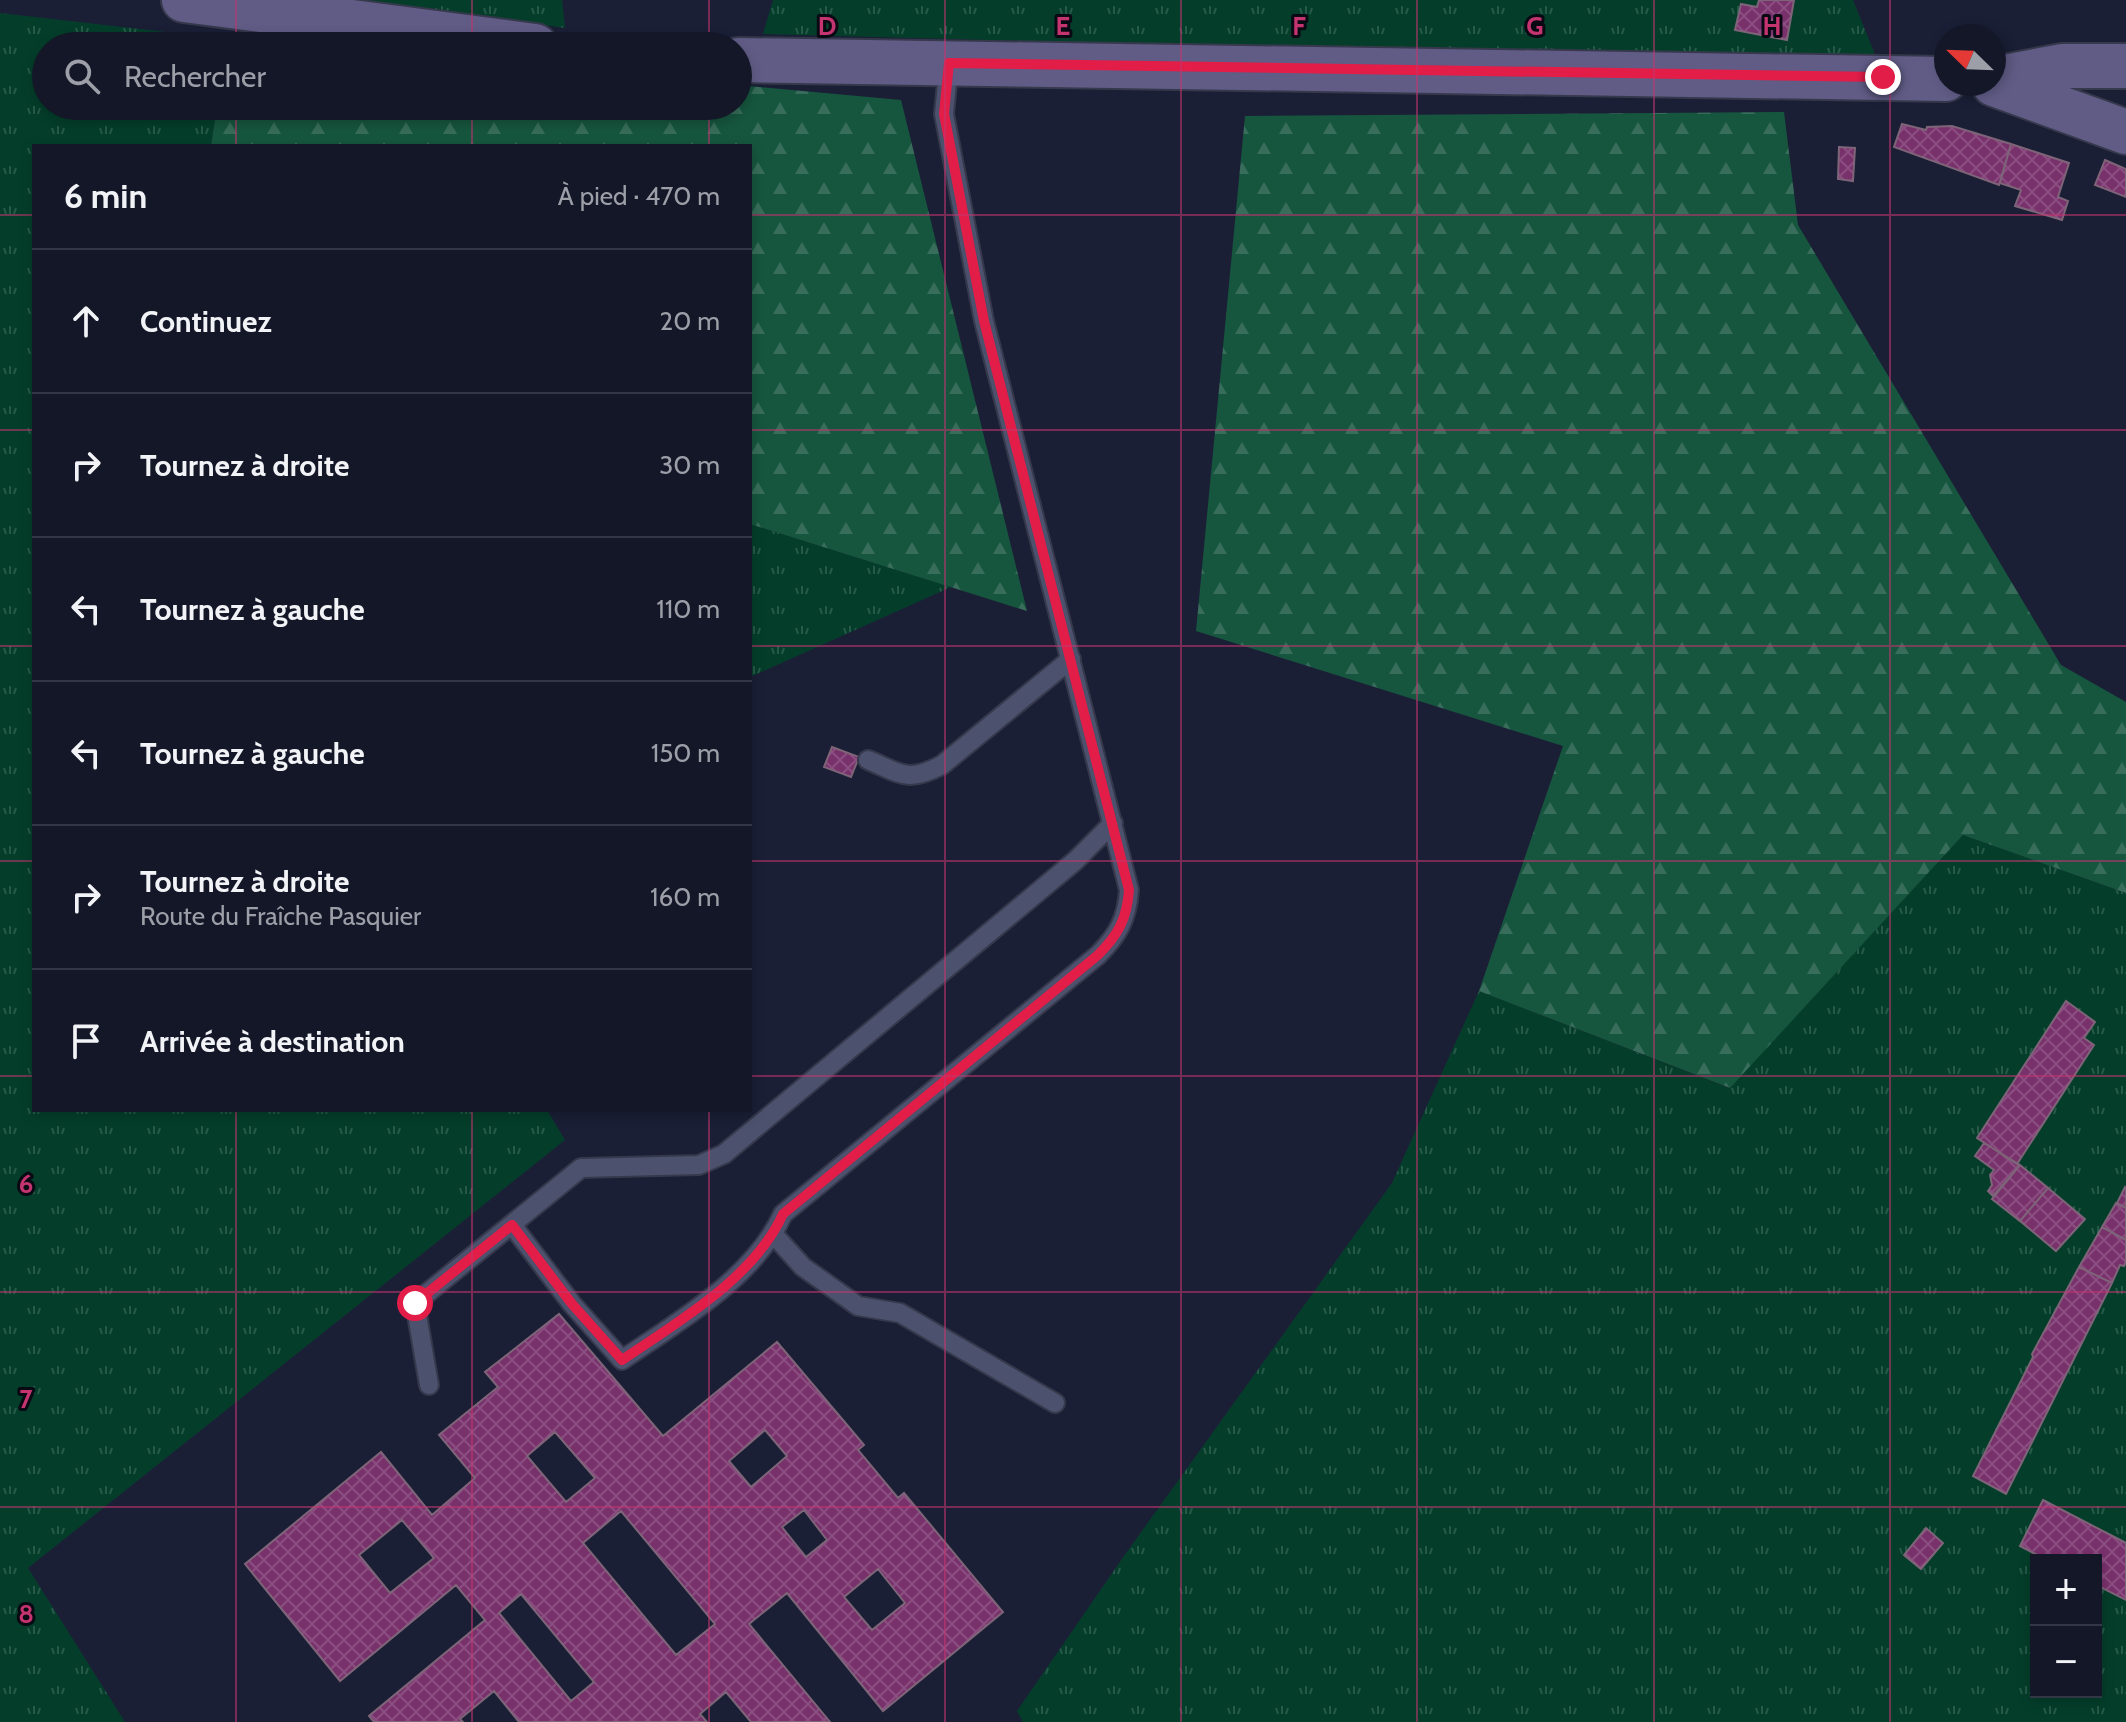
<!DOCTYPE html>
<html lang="fr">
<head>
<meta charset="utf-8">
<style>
	:root { --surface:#141728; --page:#212434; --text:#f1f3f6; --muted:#9d9fa8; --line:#333645 }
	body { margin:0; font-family:Cabin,sans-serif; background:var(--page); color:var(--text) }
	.controls { position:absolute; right:24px; bottom:24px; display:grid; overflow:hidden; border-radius:0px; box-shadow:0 4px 12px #0003 }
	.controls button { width:72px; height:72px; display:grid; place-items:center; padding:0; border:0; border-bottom:2px solid var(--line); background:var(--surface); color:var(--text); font:40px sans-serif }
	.compass { position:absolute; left:1934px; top:24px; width:72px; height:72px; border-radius:50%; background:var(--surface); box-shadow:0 4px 12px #0003; rotate:293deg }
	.stop { position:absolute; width:24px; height:24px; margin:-18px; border:6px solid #e11d48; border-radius:50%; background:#fff }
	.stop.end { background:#e11d48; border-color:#fff; box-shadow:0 2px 8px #0008 }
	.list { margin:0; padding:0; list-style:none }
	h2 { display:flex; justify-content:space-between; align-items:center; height:104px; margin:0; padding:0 32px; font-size:34px }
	h2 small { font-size:26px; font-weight:400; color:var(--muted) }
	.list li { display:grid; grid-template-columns:52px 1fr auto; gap:24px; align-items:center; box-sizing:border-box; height:144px; padding:0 32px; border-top:2px solid var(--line) }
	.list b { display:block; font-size:30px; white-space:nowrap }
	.list p { margin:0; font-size:26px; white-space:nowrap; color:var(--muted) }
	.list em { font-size:26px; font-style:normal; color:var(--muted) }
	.icon { flex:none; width:44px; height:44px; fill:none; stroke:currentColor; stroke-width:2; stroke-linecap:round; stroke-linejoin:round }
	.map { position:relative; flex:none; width:2126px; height:1722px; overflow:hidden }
	.search { position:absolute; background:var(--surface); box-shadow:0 4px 12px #0003; left:32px; top:32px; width:720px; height:88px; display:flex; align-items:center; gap:20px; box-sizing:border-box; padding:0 28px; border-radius:44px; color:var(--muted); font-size:30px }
	.panel { position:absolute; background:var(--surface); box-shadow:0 4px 12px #0003; left:32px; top:144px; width:720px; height:968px; border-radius:0px }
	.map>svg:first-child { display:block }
</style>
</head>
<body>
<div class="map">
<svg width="2126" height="1722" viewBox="0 0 2126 1722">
	<defs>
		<pattern id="grass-tufts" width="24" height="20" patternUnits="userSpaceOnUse" patternTransform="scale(2)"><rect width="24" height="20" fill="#043e2a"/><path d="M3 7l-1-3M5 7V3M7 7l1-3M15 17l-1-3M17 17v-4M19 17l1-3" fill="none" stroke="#275949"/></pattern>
		<pattern id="forest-firs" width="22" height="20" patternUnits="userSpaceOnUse" patternTransform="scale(2)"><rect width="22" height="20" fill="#16563e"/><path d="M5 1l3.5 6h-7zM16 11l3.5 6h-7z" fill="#376d5a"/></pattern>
		<pattern id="building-cross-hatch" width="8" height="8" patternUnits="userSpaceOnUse" patternTransform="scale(2)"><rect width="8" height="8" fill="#79316c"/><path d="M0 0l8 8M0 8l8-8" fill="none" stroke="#8b4e81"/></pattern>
	</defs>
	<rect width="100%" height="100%" fill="#1a1f36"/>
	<path fill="url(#grass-tufts)" fill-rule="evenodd" d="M360 0H562L565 28Z
		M773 0H1853L1876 57 1781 61 763 34Z
		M0 13 227 39 226 46H46V106H217L211 146H34V1110H547L565 1140 28 1568 125 1722H0Z
		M750 524 951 587 750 677Z
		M1963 835 2126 893V1722H1023L1017 1711 1124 1556 1392 1183 1479 991 1729 1088ZM2036 1560H2096V1692H2036Z"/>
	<path fill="url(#forest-firs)" d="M738 85 901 100 1027 611 750 524V146H211L217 106H738Z
		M1784 112 1798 225 2061 665 2126 702V893L1963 835 1730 1088 1479 991 1563 746 1196 631 1245 116Z"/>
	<path fill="url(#building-cross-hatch)" stroke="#7e6478" stroke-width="2" fill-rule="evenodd" d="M1759 0H1794L1787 40 1735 30 1741 4 1757 7Z
		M1902 124 1926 130 1927 127 1952 126 2011 144 1999 185 1894 147Z
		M2011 144 2069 163 2058 197 2068 201 2062 220 2015 206 2021 190 2000 183Z
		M1839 147 1855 148 1853 181 1838 179Z
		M2105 160 2126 169V197L2095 185Z
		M832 747 859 757 851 777 824 767Z
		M2066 1001 2095 1022 2084 1038 2094 1045 2017 1164 1977 1138Z
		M1984 1143 2020 1165 1993 1196 1988 1191 1992 1185 1990 1175 1994 1170 1975 1156Z
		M2020 1165 2048 1188 2020 1221 1992 1199Z
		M2125 1187 2126 1188V1208L2117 1203Z
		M2048 1188 2085 1219 2056 1251 2020 1221Z
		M2116 1203 2126 1208V1240L2102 1227Z
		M2102 1227 2126 1240V1262L2124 1266 2120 1265 2112 1283 2079 1267Z
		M2079 1267 2112 1283 2006 1494 1973 1476 2033 1357 2032 1354Z
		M559 1314 663 1436 777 1342 864 1445 858 1450 898 1498 904 1493 1003 1612 883 1711 787 1593 749 1624 830 1722H751L726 1692 700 1714 707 1722H519L494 1691 460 1719 463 1722H374L369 1716 485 1620 456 1585 340 1681 245 1564 381 1452 432 1515 475 1478 439 1435 498 1387 485 1372ZM765 1430 787 1456 751 1487 729 1461ZM555 1432 595 1478 566 1502 527 1456ZM804 1510 827 1540 806 1557 782 1527ZM621 1511 715 1624 676 1655 583 1543ZM402 1520 434 1558 390 1593 359 1555ZM878 1569 905 1603 872 1630 844 1597ZM521 1594 594 1682 571 1701 499 1613Z
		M2043 1500 2126 1543V1600L2096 1585V1560H2047L2020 1546Z
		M1926 1528 1943 1543 1921 1569 1904 1555Z"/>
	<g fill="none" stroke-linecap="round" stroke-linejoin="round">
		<defs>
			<path id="service" d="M868 760C902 774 907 783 942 765L1071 659
				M512 1225 572 1304 622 1360C679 1321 754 1278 783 1214L1098 955C1118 935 1127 919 1129 890L984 321 944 114 949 63
				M774 1235 803 1267 858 1306 900 1313 1055 1403
				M429 1385 415 1303 581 1168 699 1165 724 1154 1075 861 1113 823"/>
			<path id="secondary" d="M184 0 535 46
				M738 60 1946 79
				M1994 79 2062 66H2126
				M1994 84 2126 132"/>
		</defs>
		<use href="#service" stroke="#36384c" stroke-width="22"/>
		<use href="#secondary" stroke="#36384c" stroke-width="48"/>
		<use href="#service" stroke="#4c526d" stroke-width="18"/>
		<use href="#secondary" stroke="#605c86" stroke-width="44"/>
	</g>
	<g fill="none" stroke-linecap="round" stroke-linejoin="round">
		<path stroke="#e11d48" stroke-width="10" d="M415 1303 512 1225 572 1304 622 1360C679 1321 754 1278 783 1214L1098 955C1118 935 1127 919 1129 890L984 321 944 114 949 63 1883 77"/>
	</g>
	<path fill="none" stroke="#c4346f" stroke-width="2" stroke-opacity="0.55" d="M236 0V46M472 0V46M709 0V46M945 0V1722M1181 0V1722M1417 0V1722M1654 0V1722M1890 0V1722M236 106V146M472 106V146M709 106V146M0 215H34M750 215H2126M0 430H34M750 430H2126M0 646H34M750 646H2126M0 861H34M750 861H2126M0 1076H34M750 1076H2126M236 1110V1722M472 1110V1722M709 1110V1722M0 1292H2126M0 1507H2126"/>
	<g font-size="26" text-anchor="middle" font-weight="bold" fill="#c4346f" stroke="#080913" stroke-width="6" stroke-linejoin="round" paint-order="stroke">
		<text x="827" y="35">D</text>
		<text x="1063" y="35">E</text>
		<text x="1299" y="35">F</text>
		<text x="1535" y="35">G</text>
		<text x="1772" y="35">H</text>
		<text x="26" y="1193">6</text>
		<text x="26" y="1408">7</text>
		<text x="26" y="1623">8</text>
	</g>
</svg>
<div class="controls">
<button>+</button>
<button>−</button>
</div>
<svg class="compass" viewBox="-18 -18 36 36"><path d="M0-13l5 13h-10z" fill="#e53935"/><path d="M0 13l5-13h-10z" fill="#9d9fa8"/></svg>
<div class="stop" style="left:415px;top:1303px"></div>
<div class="stop end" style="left:1883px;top:77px"></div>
<div class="search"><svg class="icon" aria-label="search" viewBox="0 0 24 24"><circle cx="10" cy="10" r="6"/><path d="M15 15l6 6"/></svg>Rechercher</div>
<section class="panel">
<h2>6 min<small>À pied · 470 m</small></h2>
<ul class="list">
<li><svg class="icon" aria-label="ahead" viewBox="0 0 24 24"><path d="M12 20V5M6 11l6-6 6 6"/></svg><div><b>Continuez</b></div><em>20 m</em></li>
<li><svg class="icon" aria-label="right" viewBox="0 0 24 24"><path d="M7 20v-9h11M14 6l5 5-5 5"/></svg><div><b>Tournez à droite</b></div><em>30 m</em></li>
<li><svg class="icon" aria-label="left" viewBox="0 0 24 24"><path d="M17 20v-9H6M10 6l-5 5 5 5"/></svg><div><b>Tournez à gauche</b></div><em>110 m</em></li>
<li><svg class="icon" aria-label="left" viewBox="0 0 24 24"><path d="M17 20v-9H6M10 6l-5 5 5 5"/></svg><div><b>Tournez à gauche</b></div><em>150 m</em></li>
<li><svg class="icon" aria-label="right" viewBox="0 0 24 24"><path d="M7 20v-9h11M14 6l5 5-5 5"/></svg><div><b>Tournez à droite</b><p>Route du Fraîche Pasquier</p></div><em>160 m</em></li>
<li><svg class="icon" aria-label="arrive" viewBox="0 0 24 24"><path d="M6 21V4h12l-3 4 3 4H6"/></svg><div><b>Arrivée à destination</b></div></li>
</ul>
</section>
</div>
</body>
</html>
